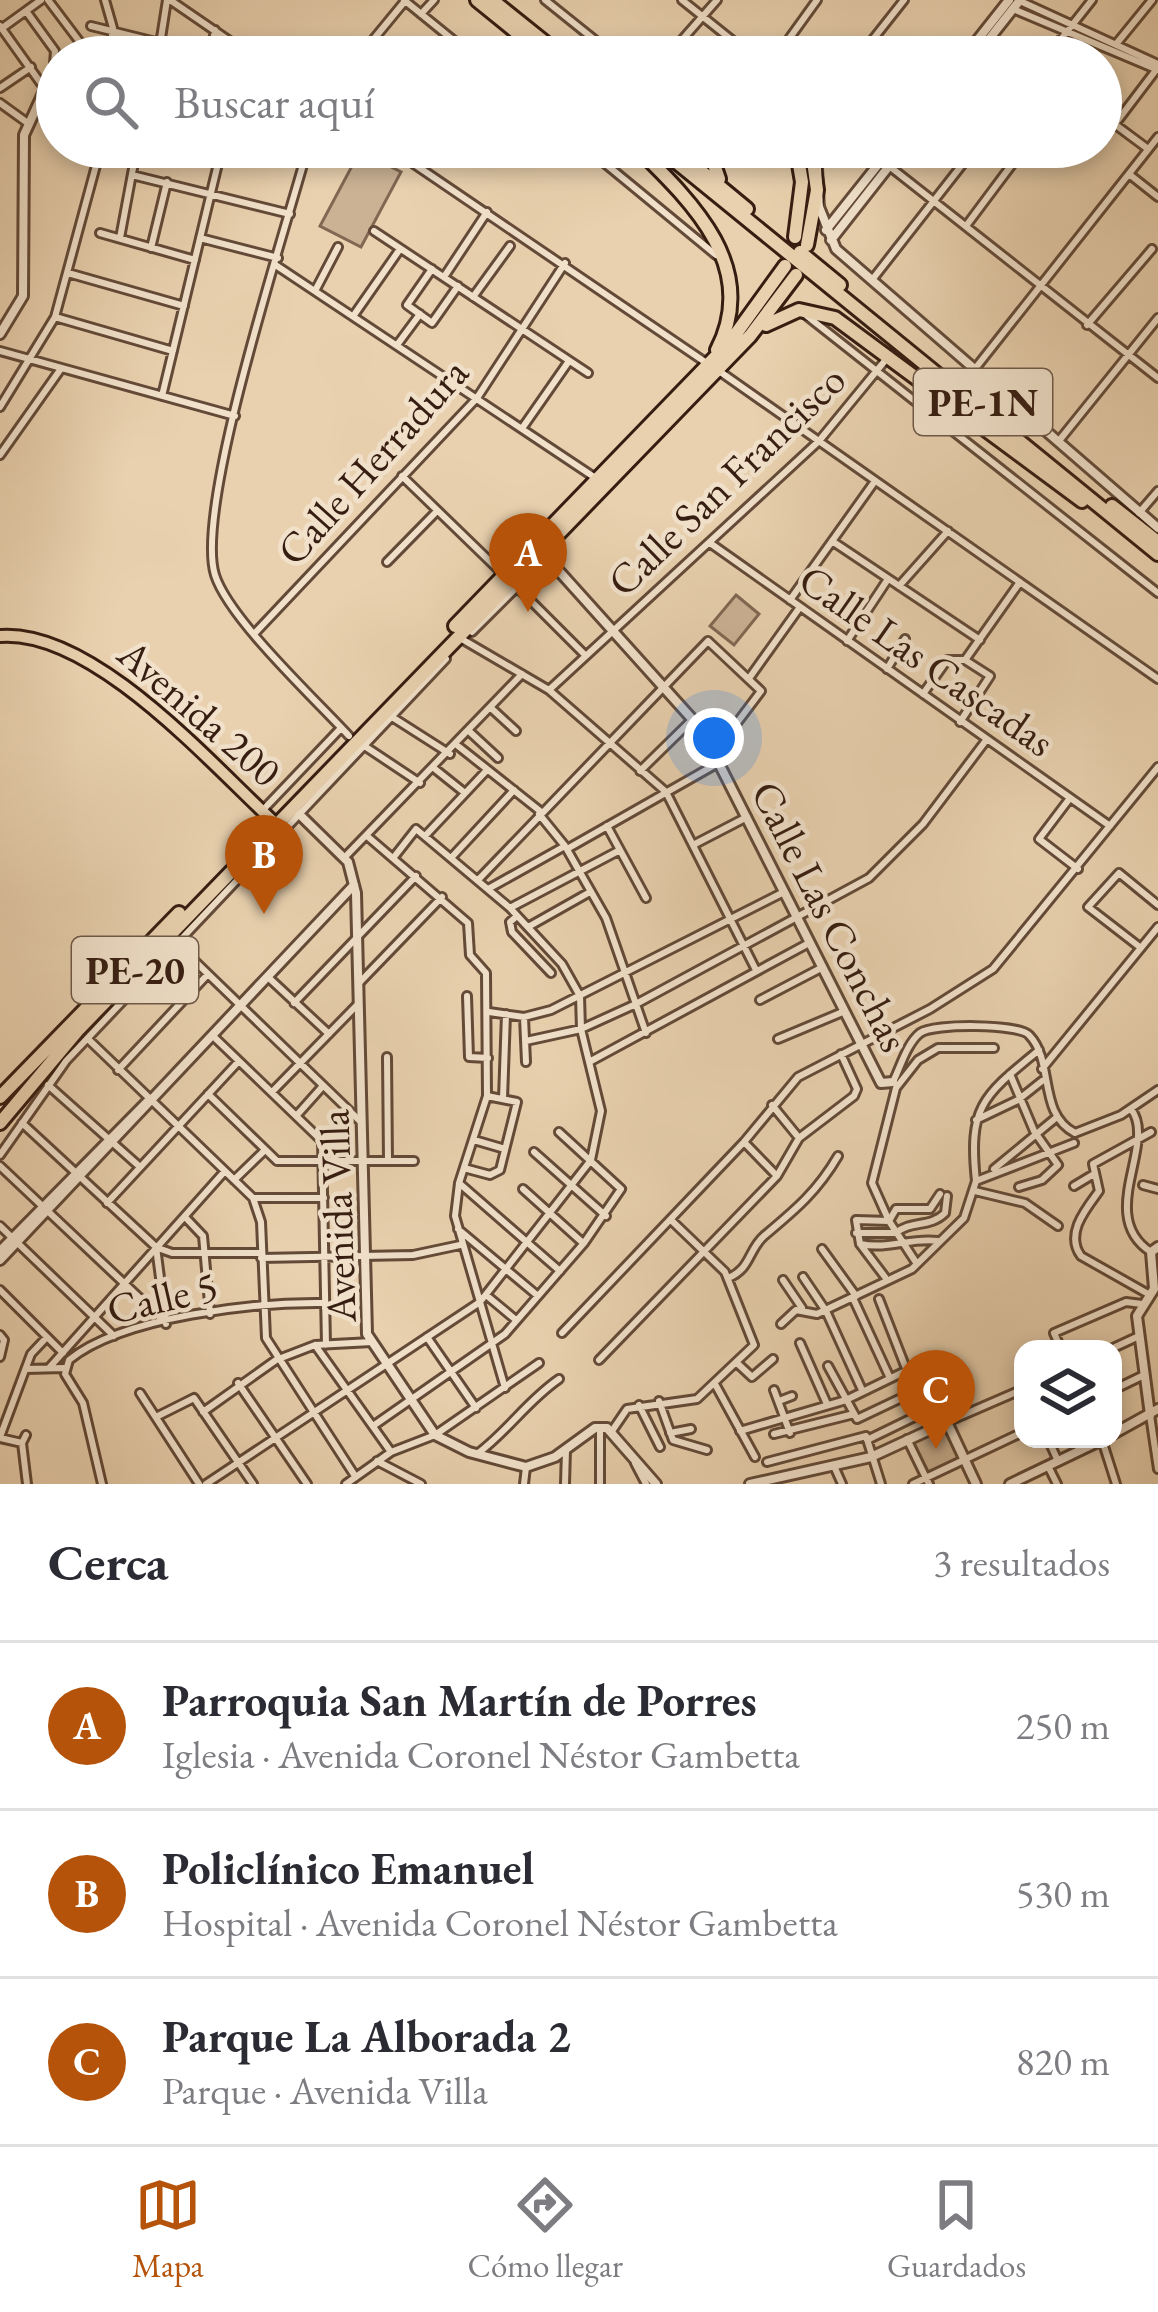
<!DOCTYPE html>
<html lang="es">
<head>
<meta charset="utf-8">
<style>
	:root { --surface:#fff; --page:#f2f2f3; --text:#2b2b33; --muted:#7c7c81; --line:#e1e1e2; --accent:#b45309 }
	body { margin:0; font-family:"EB Garamond",serif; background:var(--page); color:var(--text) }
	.controls { position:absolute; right:36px; bottom:36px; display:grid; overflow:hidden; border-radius:24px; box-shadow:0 6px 18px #0003 }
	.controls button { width:108px; height:108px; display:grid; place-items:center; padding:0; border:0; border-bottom:3px solid var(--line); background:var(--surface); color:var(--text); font:60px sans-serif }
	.you { position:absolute; left:714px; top:738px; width:42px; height:42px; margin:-30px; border:9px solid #fff; border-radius:50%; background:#1a73e8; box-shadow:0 0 0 18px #1a73e833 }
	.badge { display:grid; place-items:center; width:78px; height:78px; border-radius:50%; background:var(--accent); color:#fff; font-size:39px; font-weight:700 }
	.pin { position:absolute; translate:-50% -99px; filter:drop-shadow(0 3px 6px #0008) }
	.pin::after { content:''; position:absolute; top:63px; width:42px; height:36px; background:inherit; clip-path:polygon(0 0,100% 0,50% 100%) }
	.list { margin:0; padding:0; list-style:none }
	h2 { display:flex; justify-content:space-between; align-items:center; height:156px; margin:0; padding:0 48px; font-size:51px }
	h2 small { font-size:39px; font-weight:400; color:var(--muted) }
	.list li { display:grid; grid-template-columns:78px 1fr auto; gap:36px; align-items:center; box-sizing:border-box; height:168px; padding:0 48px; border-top:3px solid var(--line) }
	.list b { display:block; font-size:45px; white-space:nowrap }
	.list p { margin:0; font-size:39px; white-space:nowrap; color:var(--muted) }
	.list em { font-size:39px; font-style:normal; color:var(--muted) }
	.icon { flex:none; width:66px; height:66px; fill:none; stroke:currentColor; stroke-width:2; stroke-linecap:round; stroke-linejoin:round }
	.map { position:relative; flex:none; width:1158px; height:1484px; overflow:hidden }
	.search { position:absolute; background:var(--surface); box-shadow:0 6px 18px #0003; left:36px; right:36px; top:36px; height:132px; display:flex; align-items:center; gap:30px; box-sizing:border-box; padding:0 42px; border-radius:66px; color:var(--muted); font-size:45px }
	.sheet { height:660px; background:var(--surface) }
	nav { display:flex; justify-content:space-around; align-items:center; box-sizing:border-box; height:168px; border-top:3px solid var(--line); background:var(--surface); font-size:33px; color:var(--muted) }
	nav a { display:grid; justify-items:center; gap:6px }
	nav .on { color:var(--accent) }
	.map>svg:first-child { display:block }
</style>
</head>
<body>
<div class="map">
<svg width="1158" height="1484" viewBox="0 0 1158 1484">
	<rect width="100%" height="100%" fill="#e9d1af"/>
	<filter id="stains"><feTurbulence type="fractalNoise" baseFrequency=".00167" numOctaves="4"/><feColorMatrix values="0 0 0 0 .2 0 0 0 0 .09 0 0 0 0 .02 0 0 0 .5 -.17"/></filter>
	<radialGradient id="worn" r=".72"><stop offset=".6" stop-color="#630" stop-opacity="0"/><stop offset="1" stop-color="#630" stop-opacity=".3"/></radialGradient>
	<path fill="#cbb294" stroke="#806852" stroke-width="3" d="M360 151 401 172 361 247 320 226Z
		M736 595 759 614 734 645 710 626Z
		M947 1422 962 1458 926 1475 907 1439Z"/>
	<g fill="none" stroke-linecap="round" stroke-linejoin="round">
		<defs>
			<path id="minor" d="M48 0 79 41 82 57
				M105 0 113 28 109 57
				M170 0 253 57
				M404 0 474 57
				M545 0 616 57
				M682 0 753 57
				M1020 1 1158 64
				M1013 9 1158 70
				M26 11 55 51 52 90
				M421 14 434 0
				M0 26 45 89 57 90
				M5 26 41 0
				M91 26 160 43
				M1117 43 1152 0
				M158 57 167 0
				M210 57 215 30
				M359 57 405 1
				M667 57 717 0
				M776 57 817 0
				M859 57 904 0
				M1047 57 1092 0
				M0 88 31 67
				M0 103 29 124
				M1101 114 1148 149
				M1115 124 1156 70
				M308 147C286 229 194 508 215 575 229 619 315 699 349 736
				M389 147 708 364
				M585 147 716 255
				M817 147 820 210
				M865 147 1158 378
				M1129 174 1158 197
				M132 175 290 214
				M966 226 1025 147
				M374 231 588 373
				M100 233 195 260
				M120 238 137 147
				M200 238 278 258
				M151 248 167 182
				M277 266 597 479
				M432 269 407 305 432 323 458 286
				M68 273 184 306
				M444 277 487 212
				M872 280 976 147
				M315 291 338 247
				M473 297 510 246
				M354 315 400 249
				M807 316 1158 593
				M55 317 173 351
				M1087 325 1152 249
				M397 345 420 314
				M0 351 235 416
				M974 370 1158 137
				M719 371 1158 679
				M162 396 222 147
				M0 407 55 317 101 147
				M523 427 569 361
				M1058 442 1158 318
				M0 455 60 370
				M402 476 503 574
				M1139 513 1158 491
				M832 541 980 640
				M710 543 1110 826
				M387 562 437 511
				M899 586 948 531
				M517 587 586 656
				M790 600 875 481
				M472 632 547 557
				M255 633 477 398 565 263
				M460 638 549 690 666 792 756 970
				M847 641 888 579
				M965 660 1020 582
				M887 669 905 639
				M750 677 800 607
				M549 690 819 441 888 357
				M923 694 947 660H965
				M491 708 516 731
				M392 717 450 754
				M960 722 990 676 965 660
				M470 732 498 758
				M363 745 420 783
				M458 746 540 811
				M435 769 465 793
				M640 771 693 719
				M1070 798 1039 839 1078 869
				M262 811 341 728
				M539 814 565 846 606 918 646 1033
				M607 826 646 898
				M367 836 468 923 470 955 486 973 487 1096 459 1183 455 1216 505 1388
				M425 836 487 770
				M693 845 747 817
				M567 849 720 762
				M344 858 522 674
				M451 858 514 790
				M478 880 708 641 761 691 715 752
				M488 889 565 846
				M510 908 620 850
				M517 916 510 922 512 932 551 973
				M528 927 590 892
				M175 942 362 1123
				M1141 948 1088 907 1119 873 1158 905
				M269 978 329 1034
				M360 982 442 897
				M467 996 469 1057 488 1058
				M760 1000 823 967
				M294 1003 416 876
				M489 1012 524 1017 551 1010 784 892
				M524 1017 526 1062
				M213 1036 322 1141 326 1345
				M88 1039 253 1198 261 1222 266 1338 355 1476
				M778 1039 845 1011
				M526 1041 581 1029 636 1004 869 878 923 824 987 739
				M387 1057 388 1161
				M591 1061 809 943
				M1042 1069 1158 927
				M118 1070 208 974
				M1010 1074 1034 1131 1058 1165 1042 1180 1019 1187
				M893 1082C900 1068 907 1043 920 1033 934 1023 1019 1024 1029 1035 1055 1062 1037 1113 1075 1133L1121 1115 1158 1090
				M48 1085 140 1167
				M272 1092 358 1004
				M208 1094 277 1161H414
				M503 1099 506 1014
				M772 1105 799 1138
				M1131 1109C1158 1143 1095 1216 1151 1252
				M297 1115 322 1087
				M976 1120 1018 1100 1042 1081
				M22 1123 156 1247 166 1324
				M474 1140 505 1149
				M744 1142 777 1176
				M534 1152 606 1216
				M0 1155 66 1061 446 659
				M0 1166 164 1321
				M464 1168 490 1175 500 1170 517 1102 487 1096
				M994 1169 1057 1117
				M234 1180 265 1150
				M976 1181C968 1106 983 1096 1039 1050
				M459 1183 560 1271
				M1143 1185 1158 1189
				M1074 1186 1094 1174
				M523 1189 583 1243
				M975 1191 1025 1203 1058 1226
				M940 1194 930 1209H896L889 1221 872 1183 896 1088 918 1060 938 1048H994
				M255 1198H324
				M107 1203 239 1061
				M185 1217 203 1236 210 1314
				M0 1226 114 1336
				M458 1229 538 1296
				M856 1233H896C911 1220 930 1228 945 1213L947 1196
				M860 1244C889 1250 911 1237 938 1241
				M158 1248 172 1253H262
				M822 1249 856 1296
				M261 1258 413 1255 460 1245
				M803 1277 826 1311 862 1390
				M885 1277 860 1244 856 1220 889 1221 917 1264
				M728 1278C751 1269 748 1250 764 1236 795 1210 817 1192 838 1156
				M783 1280 802 1308
				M0 1290 63 1353
				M486 1295 516 1320
				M1150 1295 1081 1256C1065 1234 1085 1210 1099 1191L1093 1164 1151 1132
				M853 1298 889 1376
				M879 1299 907 1371
				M781 1324 796 1310 817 1314 912 1269 964 1218 976 1181 1074 1143
				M562 1333 744 1142 798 1077 930 1009 993 969 1158 767
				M0 1335 4 1340 0 1357
				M427 1337 476 1408
				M800 1343 827 1404
				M315 1345 391 1452
				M1061 1349 1054 1333 1126 1302 1142 1304
				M1111 1349 1139 1336
				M599 1360 777 1176 799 1138 854 1096 857 1089 841 1054
				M737 1363 752 1377 773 1359
				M828 1366 857 1419 916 1391
				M49 1368 225 1171
				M26 1369 64 1368
				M238 1383 307 1484
				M715 1384 755 1457
				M774 1390 790 1433
				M1113 1390 1144 1375
				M140 1393 199 1484
				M659 1401 673 1440 707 1450
				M779 1401 792 1396
				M639 1405 660 1447
				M203 1412 276 1360 315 1345 372 1342
				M1150 1415 1158 1469
				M156 1417 194 1398 253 1484
				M947 1422 1023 1389
				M373 1426 505 1334 584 1243 621 1189 559 1132
				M600 1427V1484
				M612 1431 627 1409 697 1399 754 1345 725 1272 671 1220
				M740 1431 846 1400 916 1366
				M670 1433 691 1429
				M774 1434 854 1414
				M26 1435 22 1443 27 1484
				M0 1437 31 1354 47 1337
				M0 1438 22 1443
				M907 1439 929 1484
				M1048 1439 1058 1461
				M867 1440 941 1404
				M1102 1440 1116 1484
				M477 1454C508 1431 527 1401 559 1379
				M377 1461 421 1484
				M767 1462 866 1436 881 1484
				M635 1463 646 1484
				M834 1466 842 1484
				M1048 1466 1057 1484
				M102 1484 83 1403 65 1374 69 1360C123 1316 257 1302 325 1303
				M206 1484 480 1302 591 1160 601 1111 581 1029 580 996 562 964 510 908 416 829 394 857
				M346 1484 391 1452 435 1435 539 1363
				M524 1484 526 1467
				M565 1484 566 1450
				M913 1484 1023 1432"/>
			<path id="tertiary" d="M964 57 1009 0
				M975 57 1020 0
				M817 202 836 249 1158 528
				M826 230 892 147
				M831 240 904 147
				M0 334 23 296 24 135 45 89
				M541 551 702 730 881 1083 893 1082
				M293 808 348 862 356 893 367 1334 435 1435 469 1452 526 1467 555 1457 595 1428H607L656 1484
				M0 1251 147 1102
				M0 1260 354 885
				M1150 1415 1137 1316 1154 1289 1151 1252 1158 1247
				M1113 1434 1158 1409
				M750 1484 871 1457 947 1422 976 1484
				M1010 1484 1104 1439"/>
			<path id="primary" d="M0 636C93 629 210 763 276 824"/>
			<path id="trunk" d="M477 0 547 57
				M492 0 563 57
				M636 147C692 202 760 267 717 350
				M658 147 1158 554
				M672 147 747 209
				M708 147 719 179
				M795 237 802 182 796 147
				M807 245 817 190 811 147
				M800 252 840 285
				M766 325 799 310 835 318 1082 501
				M1112 506 1158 542
				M455 626 730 342 785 266
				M0 1097 179 913
				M0 1123 79 1029 750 336 796 275"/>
		</defs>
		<use href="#minor" stroke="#634a38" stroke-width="12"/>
		<use href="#tertiary" stroke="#634a38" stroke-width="14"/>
		<use href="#primary" stroke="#361d11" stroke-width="16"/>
		<use href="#trunk" stroke="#361d11" stroke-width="18"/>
		<use href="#minor" stroke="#f1e1cb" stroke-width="6"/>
		<use href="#tertiary" stroke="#f1e1cb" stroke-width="8"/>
		<use href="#primary" stroke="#e9d1af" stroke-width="10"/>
		<use href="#trunk" stroke="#e9d1af" stroke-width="12"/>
	</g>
	<g text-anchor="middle" stroke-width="9" stroke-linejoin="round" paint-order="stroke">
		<g fill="#f1e1cb" stroke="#6e5849" stroke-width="3">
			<rect x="914" y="369" width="138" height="66" rx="9"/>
			<rect x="72" y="937" width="126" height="66" rx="9"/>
		</g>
		<g font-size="39" font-weight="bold" fill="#361d11">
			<text x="983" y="416">PE-1N</text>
			<text x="135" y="984">PE-20</text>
		</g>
		<g font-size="42" fill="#361d11" stroke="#f1e1cb">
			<text transform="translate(372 461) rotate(-48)" y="15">Calle Herradura</text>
			<text transform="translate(726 480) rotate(-44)" y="15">Calle San Francisco</text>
			<text transform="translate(927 660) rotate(35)" y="15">Calle Las Cascadas</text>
			<text transform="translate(200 712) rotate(41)" y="15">Avenida 200</text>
			<text transform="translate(831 916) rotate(63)" y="15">Calle Las Conchas</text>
			<text transform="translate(337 1216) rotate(-92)" y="15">Avenida Villa</text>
			<text transform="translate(162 1297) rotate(-13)" y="15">Calle 5</text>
		</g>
	</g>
	<rect width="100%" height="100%" filter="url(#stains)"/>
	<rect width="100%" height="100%" fill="url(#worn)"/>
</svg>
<div class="controls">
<button><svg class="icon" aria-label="layers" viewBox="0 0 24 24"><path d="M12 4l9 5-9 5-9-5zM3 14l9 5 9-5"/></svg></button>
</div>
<div class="you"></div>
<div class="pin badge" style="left:528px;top:612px">A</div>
<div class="pin badge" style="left:264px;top:914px">B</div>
<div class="pin badge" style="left:936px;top:1449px">C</div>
<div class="search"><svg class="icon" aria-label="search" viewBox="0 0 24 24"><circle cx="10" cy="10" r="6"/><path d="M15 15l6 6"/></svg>Buscar aquí</div>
</div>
<section class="sheet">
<h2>Cerca<small>3 resultados</small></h2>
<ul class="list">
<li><span class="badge">A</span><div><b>Parroquia San Martín de Porres</b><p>Iglesia · Avenida Coronel Néstor Gambetta</p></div><em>250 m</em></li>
<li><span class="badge">B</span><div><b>Policlínico Emanuel</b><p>Hospital · Avenida Coronel Néstor Gambetta</p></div><em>530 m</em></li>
<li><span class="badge">C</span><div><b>Parque La Alborada 2</b><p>Parque · Avenida Villa</p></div><em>820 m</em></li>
</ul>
</section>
<nav>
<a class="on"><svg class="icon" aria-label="map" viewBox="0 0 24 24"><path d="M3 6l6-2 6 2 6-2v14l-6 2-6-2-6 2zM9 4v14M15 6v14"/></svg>Mapa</a>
<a><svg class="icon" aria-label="directions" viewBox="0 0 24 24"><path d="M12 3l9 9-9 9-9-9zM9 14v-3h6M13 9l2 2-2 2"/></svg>Cómo llegar</a>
<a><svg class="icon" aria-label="saved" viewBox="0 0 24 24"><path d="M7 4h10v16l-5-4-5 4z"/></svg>Guardados</a>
</nav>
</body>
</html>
